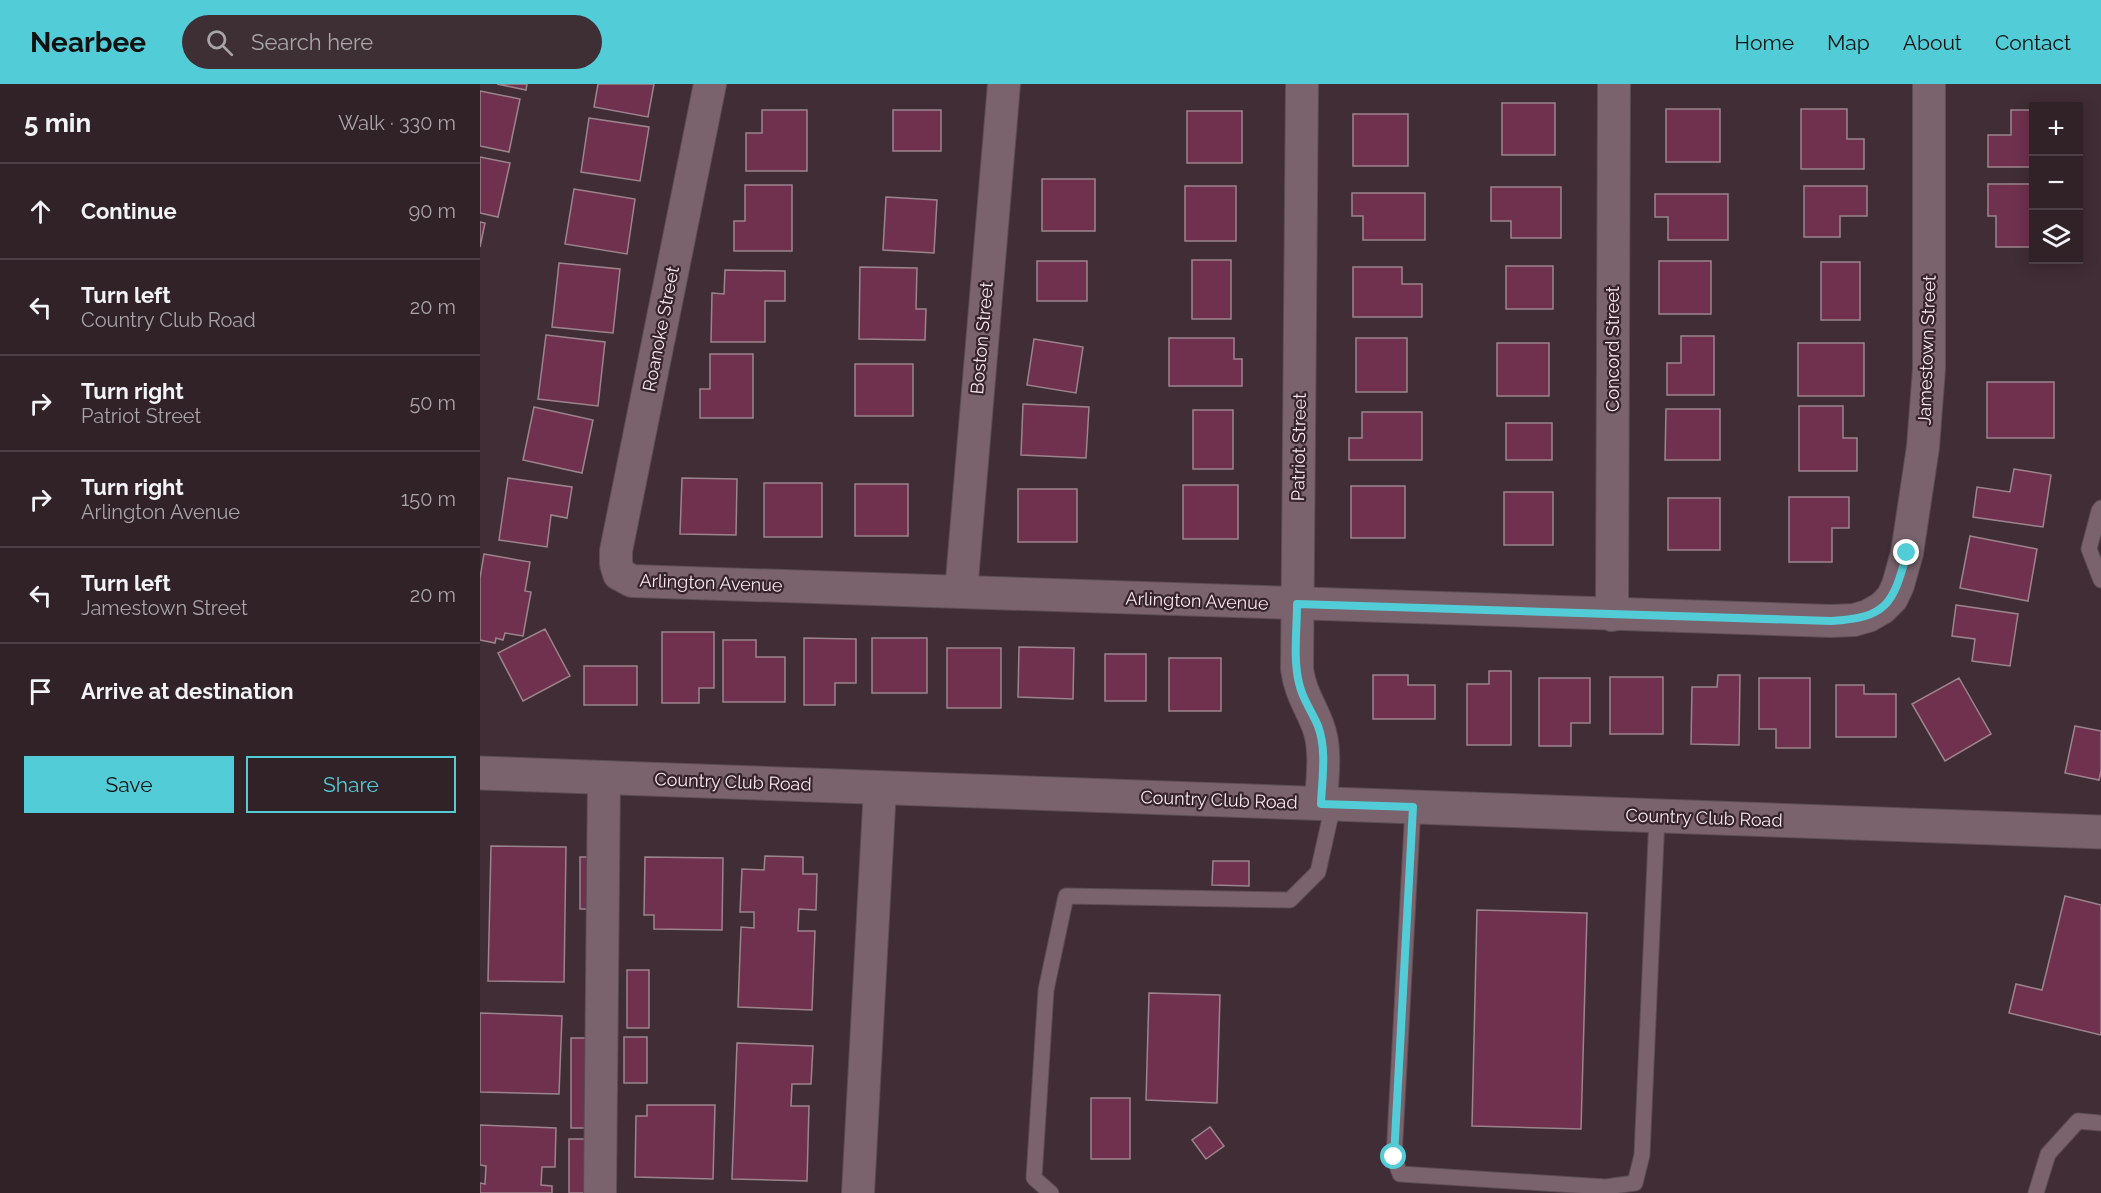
<!DOCTYPE html>
<html lang="en">
<head>
<meta charset="utf-8">
<style>
	:root { --surface:#312228; --page:#3d2f34; --text:#f1f3f6; --muted:#a8a4a8; --line:#4c3f45; --accent:#52ccd6 }
	body { margin:0; font-family:Raleway,sans-serif; background:var(--page); color:var(--text) }
	.controls { position:absolute; right:18px; top:18px; display:grid; overflow:hidden; border-radius:0px; box-shadow:0 3px 15px #0003 }
	.controls button { width:54px; height:54px; display:grid; place-items:center; padding:0; border:0; border-bottom:2px solid var(--line); background:var(--surface); color:var(--text); font:30px sans-serif }
	.stop { position:absolute; width:18px; height:18px; margin:-14px; border:4px solid #52ccd6; border-radius:50%; background:#fff }
	.stop.end { background:#52ccd6; border-color:#fff; box-shadow:0 2px 6px #0008 }
	.list { margin:0; padding:0; list-style:none }
	h2 { display:flex; justify-content:space-between; align-items:center; height:78px; margin:0; padding:0 24px; font-size:26px }
	h2 small { font-size:20px; font-weight:400; color:var(--muted) }
	.list li { display:grid; grid-template-columns:39px 1fr auto; gap:18px; align-items:center; box-sizing:border-box; height:96px; padding:0 24px; border-top:2px solid var(--line) }
	.list b { display:block; font-size:22px; white-space:nowrap }
	.list p { margin:0; font-size:20px; white-space:nowrap; color:var(--muted) }
	.list em { font-size:20px; font-style:normal; color:var(--muted) }
	.actions { display:flex; gap:12px; padding:18px 24px }
	.actions a { flex:1; padding:14px 0; border:2px solid var(--accent); border-radius:0px; text-align:center; font-size:21px; color:var(--accent) }
	.actions .main { background:var(--accent); color:#111 }
	.icon { flex:none; width:33px; height:33px; fill:none; stroke:currentColor; stroke-width:2; stroke-linecap:round; stroke-linejoin:round }
	.map { position:relative; flex:none; width:1621px; height:1109px; overflow:hidden }
	header { display:flex; align-items:center; gap:36px; box-sizing:border-box; height:84px; padding:0 30px; background:var(--accent); color:#111 }
	header strong { font-size:28px }
	nav { display:flex; gap:33px; margin-inline-start:auto; font-size:21px }
	.search { width:420px; height:54px; background:var(--page); display:flex; align-items:center; gap:15px; box-sizing:border-box; padding:0 21px; border-radius:33px; color:var(--muted); font-size:22px }
	main { display:flex }
	aside { flex:1; background:var(--surface) }
	.map>svg:first-child { display:block }
</style>
</head>
<body>
<header>
<strong>Nearbee</strong>
<div class="search"><svg class="icon" aria-label="search" viewBox="0 0 24 24"><circle cx="10" cy="10" r="6"/><path d="M15 15l6 6"/></svg>Search here</div>
<nav><a>Home</a><a>Map</a><a>About</a><a>Contact</a></nav>
</header>
<main>
<aside>
<h2>5 min<small>Walk · 330 m</small></h2>
<ul class="list">
<li><svg class="icon" aria-label="ahead" viewBox="0 0 24 24"><path d="M12 20V5M6 11l6-6 6 6"/></svg><div><b>Continue</b></div><em>90 m</em></li>
<li><svg class="icon" aria-label="left" viewBox="0 0 24 24"><path d="M17 20v-9H6M10 6l-5 5 5 5"/></svg><div><b>Turn left</b><p>Country Club Road</p></div><em>20 m</em></li>
<li><svg class="icon" aria-label="right" viewBox="0 0 24 24"><path d="M7 20v-9h11M14 6l5 5-5 5"/></svg><div><b>Turn right</b><p>Patriot Street</p></div><em>50 m</em></li>
<li><svg class="icon" aria-label="right" viewBox="0 0 24 24"><path d="M7 20v-9h11M14 6l5 5-5 5"/></svg><div><b>Turn right</b><p>Arlington Avenue</p></div><em>150 m</em></li>
<li><svg class="icon" aria-label="left" viewBox="0 0 24 24"><path d="M17 20v-9H6M10 6l-5 5 5 5"/></svg><div><b>Turn left</b><p>Jamestown Street</p></div><em>20 m</em></li>
<li><svg class="icon" aria-label="arrive" viewBox="0 0 24 24"><path d="M6 21V4h12l-3 4 3 4H6"/></svg><div><b>Arrive at destination</b></div></li>
</ul>
<div class="actions"><a class="main">Save</a><a>Share</a></div>
</aside>
<div class="map">
<svg width="1621" height="1109" viewBox="0 0 1621 1109">
	<rect width="100%" height="100%" fill="#412d35"/>
	<path fill="#6f314e" stroke="#9c848d" stroke-width="1.5" d="M17 0H47L46 6Z
		M118 0H174L168 33 114 23Z
		M0 7 40 15 29 68 0 62Z
		M1022 19H1075V71H1022Z
		M1186 25H1240V78H1186Z
		M1321 25H1367V55H1384V85H1321Z
		M282 26H327V87H266V49H282Z
		M413 26H461V67H413Z
		M1531 26H1554V83H1508V51H1531Z
		M707 27H762V79H707Z
		M873 30H928V82H873Z
		M109 34 169 43 160 97 101 88Z
		M0 73 30 79 18 133 0 129Z
		M562 95H615V147H562Z
		M1508 100H1554V163H1516V132H1508Z
		M265 101H312V167H254V137H265Z
		M705 102H756V157H705Z
		M1324 102H1387V132H1360V153H1324Z
		M1011 103H1081V154H1031V137H1011Z
		M94 105 155 115 147 170 85 160Z
		M872 109H945V156H883V132H872Z
		M1175 110H1248V156H1188V133H1175Z
		M406 113 457 116 454 169 403 166Z
		M0 138 5 139 0 163Z
		M712 176H751V235H712Z
		M557 177H607V217H557Z
		M1179 177H1231V230H1179Z
		M1341 178H1380V236H1341Z
		M79 179 140 185 133 249 72 243Z
		M1026 182H1073V225H1026Z
		M380 183 437 184 436 225H446L445 256 379 255Z
		M873 183H922V200H942V233H873Z
		M245 186 305 187V217H285V258H231L232 209 244 210Z
		M66 251 125 258 118 322 58 315Z
		M1201 252H1234V311H1187V279H1201Z
		M689 254H754V275H762V302H689Z
		M876 254H927V308H876Z
		M554 255 603 263 596 309 547 301Z
		M1017 259H1069V312H1017Z
		M1318 259H1384V312H1318Z
		M230 270H273V334H220V305H230Z
		M375 280H433V332H375Z
		M1507 298H1574V354H1507Z
		M543 320 609 323 606 374 541 371Z
		M1319 322H1363V354H1377V387H1319Z
		M54 323 113 336 102 389 43 376Z
		M1186 325H1240V376H1185Z
		M713 326H753V385H713Z
		M882 328H942V376H869V354H882Z
		M1026 339H1072V376H1026Z
		M1534 385 1571 391 1563 443 1493 433 1497 403 1530 408Z
		M28 394 92 403 87 434 71 431 67 463 19 456Z
		M202 394 257 395 256 451 200 450Z
		M284 399H342V453H284Z
		M375 400H428V452H375Z
		M703 401H758V455H703Z
		M871 402H925V454H871Z
		M538 405H597V458H538Z
		M1024 408H1073V461H1024Z
		M1309 413H1369V444H1352V478H1309Z
		M1188 414H1240V466H1188Z
		M1490 452 1557 465 1548 517 1480 504Z
		M4 470 50 478 45 507 51 508 43 552 25 549 23 556 16 554 15 559 0 556V494Z
		M1476 521 1538 530 1530 582 1492 577 1495 555 1472 552Z
		M65 545 90 592 43 617 18 569Z
		M182 548H234V604H219V619H182Z
		M324 554 376 555V599H355V621H324Z
		M392 554H447V609H392Z
		M243 556H276V573H305V618H243Z
		M539 563 594 564 593 615 538 613Z
		M467 564H521V624H467Z
		M625 570H666V617H625Z
		M689 574H741V627H689Z
		M104 582H157V621H104Z
		M1009 587H1031V661H987V600H1009Z
		M893 591H928V601H955V635H893Z
		M1238 591H1260L1259 661 1211 660 1212 603H1237Z
		M1130 593H1183V650H1130Z
		M1059 594H1110V639H1091V662H1059Z
		M1279 594H1330V664H1296V645H1279Z
		M1479 594 1511 650 1465 677 1432 620Z
		M1356 601H1384V610H1416V653H1356Z
		M1595 642 1621 647V687L1619 696 1585 689Z
		M11 762 86 763 84 898 8 897Z
		M285 772 323 773V790H337L336 826 319 825 318 847H335L332 926 258 923 261 843 274 844V828H260L262 785 284 786Z
		M100 773H120V825H100Z
		M165 773 243 774 242 846 174 845V831H164Z
		M733 777H769V802L732 801Z
		M1585 812 1621 821V951L1529 929 1536 900 1562 906Z
		M997 826 1107 829 1101 1045 992 1042Z
		M147 886H169V944H147Z
		M669 909 740 911 737 1019 666 1016Z
		M0 929 82 932 79 1010 0 1008Z
		M144 953H167V999H144Z
		M91 954H111V1044H91Z
		M257 959 333 962 331 1000H312L311 1022H329L327 1097 252 1095Z
		M611 1014H650V1075H611Z
		M167 1021H235L233 1095 155 1093 156 1032H167Z
		M0 1041 76 1044 75 1083H62L61 1101 72 1102V1109H0V1099L5 1100 6 1082 0 1081Z
		M730 1043 744 1062 726 1075 712 1056Z
		M89 1055H107V1109H89Z"/>
	<g fill="none" stroke-linecap="round" stroke-linejoin="round">
		<defs>
			<path id="service" d="M1621 424 1619 427 1609 465 1621 496
				M933 723 914 1073 920 1090 1126 1103 1155 1099 1162 1071 1177 732
				M571 1109 554 1094 566 906 586 812 810 816 838 788 853 721
				M1556 1109 1568 1070 1598 1037 1621 1039"/>
			<path id="minor" d="M230 0 136 467V480L139 490 152 497 1351 537 1374 536 1388 532 1402 524 1412 514 1418 501 1427 469 1443 363 1449 285V0
				M822 0 817 585C820 608 830 621 838 642 847 666 842 695 841 720
				M481 508 524 0
				M1132 531 1134 0
				M120 1109 124 693
				M378 1109 400 704"/>
			<path id="tertiary" d="M0 689 1621 748"/>
		</defs>
		<use href="#service" stroke="#5d4c53" stroke-width="17"/>
		<use href="#minor" stroke="#5d4c53" stroke-width="34"/>
		<use href="#tertiary" stroke="#5d4c53" stroke-width="35"/>
		<use href="#service" stroke="#7a636c" stroke-width="15"/>
		<use href="#minor" stroke="#7a636c" stroke-width="32"/>
		<use href="#tertiary" stroke="#7a636c" stroke-width="33"/>
	</g>
	<g fill="none" stroke-linecap="round" stroke-linejoin="round">
		<path stroke="#52ccd6" stroke-width="8" d="M914 1073 933 723 841 720C842 695 847 666 838 642 832 627 822 615 819 599 813 575 817 546 817 520L1351 537C1407 534 1413 520 1427 469"/>
	</g>
	<g text-anchor="middle" stroke-width="4.5" stroke-linejoin="round" paint-order="stroke">
		<g font-size="18" fill="#f7e9ee" stroke="#36232b">
			<text transform="translate(181 245) rotate(-79)" y="6">Roanoke Street</text>
			<text transform="translate(502 254) rotate(-85)" y="6">Boston Street</text>
			<text transform="translate(1133 265) rotate(-90)" y="6">Concord Street</text>
			<text transform="translate(1447 266) rotate(-88)" y="6">Jamestown Street</text>
			<text transform="translate(819 363) rotate(-89)" y="6">Patriot Street</text>
			<text transform="translate(231 499) rotate(2)" y="6">Arlington Avenue</text>
			<text transform="translate(717 517) rotate(2)" y="6">Arlington Avenue</text>
			<text transform="translate(253 698) rotate(2)" y="6">Country Club Road</text>
			<text transform="translate(739 716) rotate(2)" y="6">Country Club Road</text>
			<text transform="translate(1224 734) rotate(2)" y="6">Country Club Road</text>
		</g>
	</g>
</svg>
<div class="controls">
<button>+</button>
<button>−</button>
<button><svg class="icon" aria-label="layers" viewBox="0 0 24 24"><path d="M12 4l9 5-9 5-9-5zM3 14l9 5 9-5"/></svg></button>
</div>
<div class="stop" style="left:914px;top:1073px"></div>
<div class="stop end" style="left:1427px;top:469px"></div>
</div>
</main>
</body>
</html>
